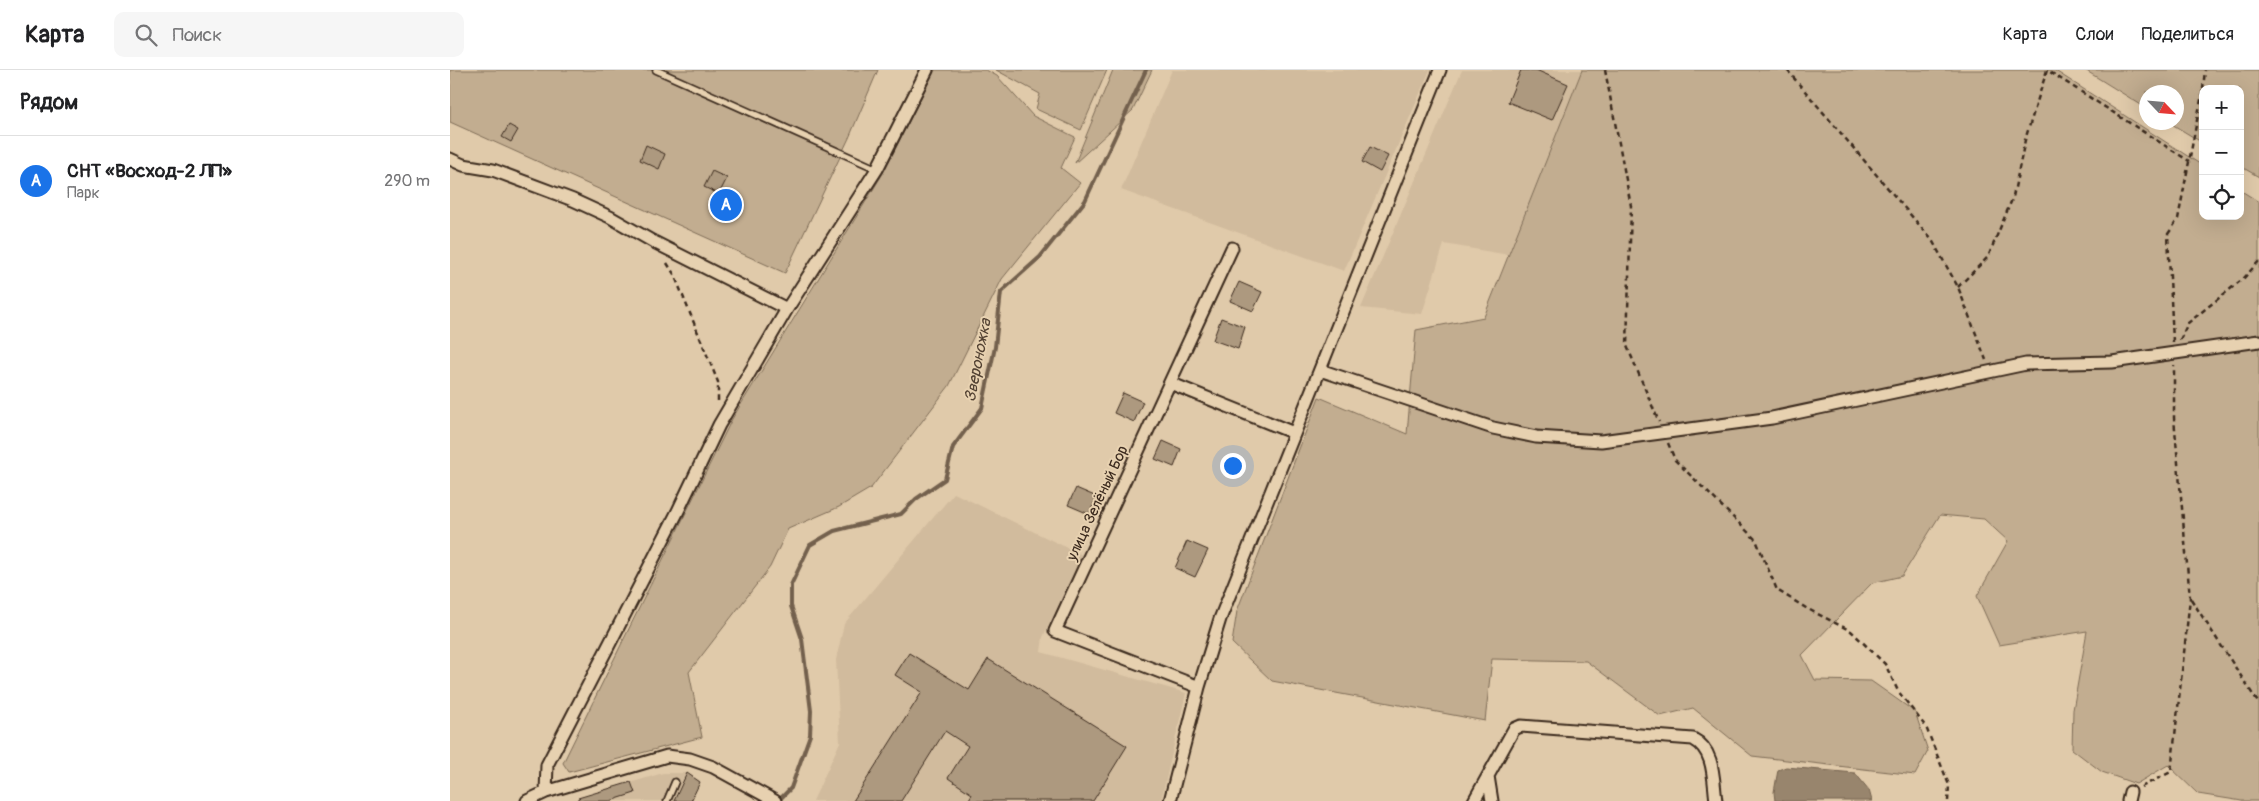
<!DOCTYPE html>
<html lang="ru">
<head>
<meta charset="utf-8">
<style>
	:root { --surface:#fff; --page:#f6f6f6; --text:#202124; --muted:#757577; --line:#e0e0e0; --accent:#1a73e8 }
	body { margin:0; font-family:Pangolin,sans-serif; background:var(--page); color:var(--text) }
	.controls { position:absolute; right:15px; top:15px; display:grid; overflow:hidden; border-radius:10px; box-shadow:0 5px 20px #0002 }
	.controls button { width:45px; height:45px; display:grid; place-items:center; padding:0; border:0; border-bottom:1px solid var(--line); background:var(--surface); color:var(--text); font:25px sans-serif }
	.compass { position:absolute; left:1689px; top:15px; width:45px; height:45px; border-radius:50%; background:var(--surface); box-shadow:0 5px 20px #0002; rotate:116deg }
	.you { position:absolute; left:782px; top:395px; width:18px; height:18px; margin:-12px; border:4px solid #fff; border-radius:50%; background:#1a73e8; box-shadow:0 0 0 8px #1a73e833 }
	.badge { display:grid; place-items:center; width:32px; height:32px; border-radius:50%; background:var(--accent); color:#fff; font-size:16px; font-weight:700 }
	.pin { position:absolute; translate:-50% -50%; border:2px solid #fff; box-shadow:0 1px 5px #0006 }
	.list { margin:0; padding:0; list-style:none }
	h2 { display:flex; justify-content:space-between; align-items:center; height:65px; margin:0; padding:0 20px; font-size:21px }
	h2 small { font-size:16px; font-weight:400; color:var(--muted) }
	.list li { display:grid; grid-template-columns:32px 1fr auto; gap:15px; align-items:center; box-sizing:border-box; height:90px; padding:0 20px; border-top:1px solid var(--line) }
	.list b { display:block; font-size:19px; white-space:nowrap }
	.list p { margin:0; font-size:16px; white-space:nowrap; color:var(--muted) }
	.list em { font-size:16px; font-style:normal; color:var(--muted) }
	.icon { flex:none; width:28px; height:28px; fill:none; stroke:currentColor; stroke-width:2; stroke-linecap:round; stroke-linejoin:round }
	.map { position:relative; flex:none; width:1809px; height:731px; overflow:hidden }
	header { display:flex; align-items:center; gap:30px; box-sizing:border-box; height:70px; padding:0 25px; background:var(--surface); border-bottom:1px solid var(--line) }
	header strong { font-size:24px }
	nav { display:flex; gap:28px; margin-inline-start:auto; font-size:18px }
	.search { width:350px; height:45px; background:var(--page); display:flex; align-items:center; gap:12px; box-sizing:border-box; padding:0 18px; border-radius:10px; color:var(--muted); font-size:19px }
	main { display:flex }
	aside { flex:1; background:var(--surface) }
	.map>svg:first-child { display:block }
</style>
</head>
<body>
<header>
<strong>Карта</strong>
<div class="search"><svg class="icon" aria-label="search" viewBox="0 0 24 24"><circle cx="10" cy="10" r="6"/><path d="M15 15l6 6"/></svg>Поиск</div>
<nav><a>Карта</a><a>Слои</a><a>Поделиться</a></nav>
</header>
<main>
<aside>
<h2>Рядом<small></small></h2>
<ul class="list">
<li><span class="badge">A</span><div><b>СНТ «Восход-2 ЛП»</b><p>Парк</p></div><em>290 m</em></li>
</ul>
</aside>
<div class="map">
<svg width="1809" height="731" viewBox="0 0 1809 731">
	<rect width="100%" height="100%" fill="#e0caaa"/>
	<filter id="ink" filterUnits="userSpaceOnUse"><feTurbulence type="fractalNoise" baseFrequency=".02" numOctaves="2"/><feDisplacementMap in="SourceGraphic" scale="10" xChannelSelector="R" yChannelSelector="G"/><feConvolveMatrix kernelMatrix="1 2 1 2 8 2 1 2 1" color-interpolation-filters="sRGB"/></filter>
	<g filter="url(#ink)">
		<path fill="#d1bb9d" d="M722 0H980L894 201 671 120Z
			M1012 0H1132L1059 185 994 174 972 244 911 238Z
			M504 423 632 485 593 567 591 582 736 623 711 731H363L390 672 386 590 394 554Z
			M213 703H237L250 711 241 731H120Z"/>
		<path fill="#c2ad90" stroke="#7e6c57" d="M0 0H428L399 68 335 203 0 52Z
			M485 0H536L547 6 583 46 625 67 611 98 630 113 552 209 499 316 421 418 389 437 338 459 320 497 239 602 252 667 119 702 113 693 282 349 432 105Z
			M546 0H657L631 60 586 39 590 24Z
			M663 0H702L683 40 625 93Z
			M1132 0H1604L1753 96V146H1790V120L1809 132V731H1792L1748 724 1718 695 1686 714 1652 702 1622 679 1623 640 1637 561 1549 575 1527 526 1558 471 1534 449 1490 445 1452 506 1422 513 1352 585 1365 610 1421 611 1465 642 1478 681 1465 705 1302 686 1243 638 1210 646 1136 591 1042 589 1035 651 822 611 782 573 787 541 869 327 957 364 966 260 1034 247Z
			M1635 0H1809V107L1790 96V19H1753V73L1720 53 1726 52V22H1696V38Z"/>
		<path fill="#98856d" stroke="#73614d" d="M1336 697 1405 703 1419 720 1422 731H1325L1324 722 1328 700Z"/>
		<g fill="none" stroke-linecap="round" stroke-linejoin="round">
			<path stroke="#73614d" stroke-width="4" d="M330 729 341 718 360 665 361 641 352 569 341 536V515L360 475 384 461 451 444 466 429 495 409 503 377 532 338 545 277 551 222 590 187 635 131 696 0"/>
		</g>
		<path fill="#ad997f" stroke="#3b2a1e" d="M1071 0H1086L1118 14 1102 50 1058 32Z
			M59 55 68 60 61 72 52 67Z
			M196 75 215 84 209 99 190 90Z
			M920 77 938 86 930 102 912 92Z
			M262 101 277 108 269 124 254 117Z
			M789 212 812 222 803 241 780 231Z
			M771 248 795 257 788 279 763 270Z
			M673 323 693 332 684 352 664 343Z
			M713 371 731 379 724 397 705 389Z
			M626 418 647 427 639 444 618 435Z
			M737 471 758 480 745 507 725 498Z
			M459 583 519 620 538 589 677 676 643 731H518L522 724 498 708 518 676 495 661 451 731H403L472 622 445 605Z
			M237 703 250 712 241 731H224Z
			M181 712 185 723 160 731H128V728Z"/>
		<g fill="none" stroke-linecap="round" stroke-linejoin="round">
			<defs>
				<path id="service" d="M206 0 427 99
					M217 731 225 712"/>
				<path id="minor" d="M0 89 13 95 43 100 123 130 160 147 202 171 337 239
					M870 300 1043 358 1086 367 1151 371 1322 348 1576 294 1662 292 1809 271
					M720 313 844 363
					M749 617 605 561 782 178
					M1038 706 1042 731
					M96 722 97 695 227 443 269 355 337 239 427 99 477 0
					M77 731 96 722 217 686 240 689 263 697 325 731
					M720 731 749 617 770 549 990 0
					M1024 731 1064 659 1071 656 1243 669C1265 680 1263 710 1266 731
					M1678 731 1680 722"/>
			</defs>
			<use href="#service" stroke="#3b2a1e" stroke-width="9"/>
			<use href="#minor" stroke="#3b2a1e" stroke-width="15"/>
			<path stroke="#3b2a1e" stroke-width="2.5" stroke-dasharray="5 4" stroke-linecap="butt" d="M1155 0 1181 136 1177 276 1209 352
				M1337 0 1482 170 1508 217 1536 290
				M1753 19 1755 0
				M217 193 224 204 268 312V331
				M1508 217 1538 187 1563 127 1575 70 1597 0 1739 91
				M1730 270 1738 253 1794 208 1809 191
				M1723 272 1718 164 1728 149 1753 19
				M1218 373 1225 390 1306 470 1327 520 1356 538 1401 561 1435 594 1448 621 1476 657 1499 715 1498 731
				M1741 529 1809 634
				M1691 717 1721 702 1740 528 1724 348V295"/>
			<use href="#service" stroke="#e7d1b0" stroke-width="5.5"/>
			<use href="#minor" stroke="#e7d1b0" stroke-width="11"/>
		</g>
	</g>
	<g text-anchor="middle" stroke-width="4" stroke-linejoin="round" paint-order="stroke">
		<g font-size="15" fill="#3b2a1e" stroke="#e7d1b0">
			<text transform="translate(647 433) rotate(-65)" y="5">улица Зелёный Бор</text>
		</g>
		<g font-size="16" font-style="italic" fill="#524132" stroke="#e7d1b0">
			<text transform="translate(527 290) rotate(-79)" y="6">Звероножка</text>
		</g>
	</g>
</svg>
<div class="controls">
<button>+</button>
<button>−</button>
<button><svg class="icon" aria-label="locate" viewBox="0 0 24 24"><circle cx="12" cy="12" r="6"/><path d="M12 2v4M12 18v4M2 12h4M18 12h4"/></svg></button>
</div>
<svg class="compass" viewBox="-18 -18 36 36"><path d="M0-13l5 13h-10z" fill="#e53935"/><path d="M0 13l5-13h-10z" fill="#757577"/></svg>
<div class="you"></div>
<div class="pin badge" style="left:276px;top:135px">A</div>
</div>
</main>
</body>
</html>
